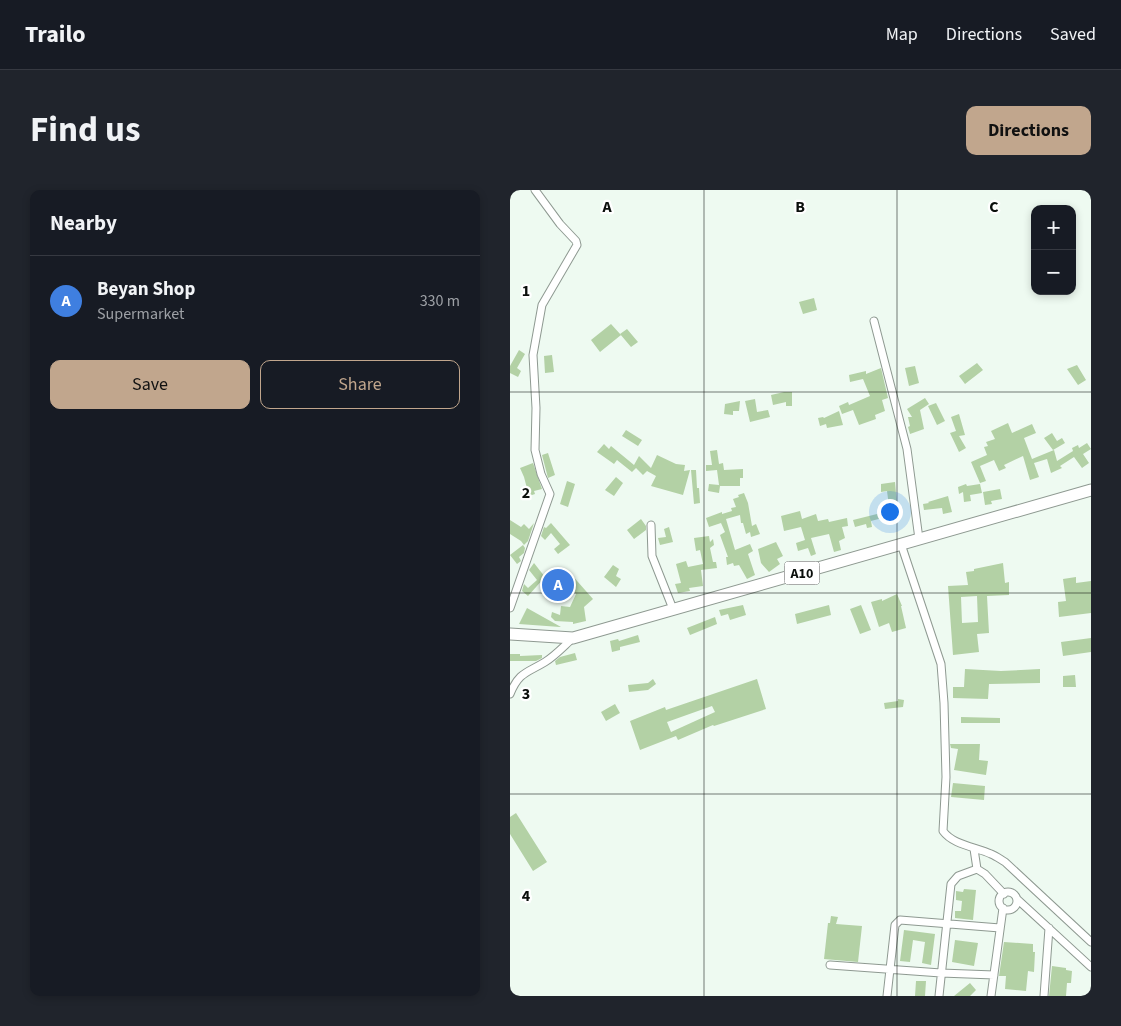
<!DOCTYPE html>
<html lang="en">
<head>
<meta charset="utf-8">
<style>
	:root { --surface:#171b24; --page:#20242c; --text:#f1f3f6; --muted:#9ea1a6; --line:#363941; --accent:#c1a68d }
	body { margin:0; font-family:"Source Sans 3",sans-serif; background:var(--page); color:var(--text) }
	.controls { position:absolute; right:15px; top:15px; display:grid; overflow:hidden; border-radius:10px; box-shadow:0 2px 8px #0003 }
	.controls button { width:45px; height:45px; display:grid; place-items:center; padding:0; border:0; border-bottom:1px solid var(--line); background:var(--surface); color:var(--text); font:25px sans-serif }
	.you { position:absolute; left:379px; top:321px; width:18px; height:18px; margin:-12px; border:4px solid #fff; border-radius:50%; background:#1a73e8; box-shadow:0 0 0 8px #1a73e833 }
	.badge { display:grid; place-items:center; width:32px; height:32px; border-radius:50%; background:var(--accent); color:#fff; font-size:16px; font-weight:700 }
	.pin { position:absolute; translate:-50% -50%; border:2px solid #fff; box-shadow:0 1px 5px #0006 }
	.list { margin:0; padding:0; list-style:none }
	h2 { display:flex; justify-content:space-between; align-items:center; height:65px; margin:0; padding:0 20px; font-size:21px }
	h2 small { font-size:16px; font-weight:400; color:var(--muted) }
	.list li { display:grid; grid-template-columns:32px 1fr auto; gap:15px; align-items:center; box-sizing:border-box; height:90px; padding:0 20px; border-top:1px solid var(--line) }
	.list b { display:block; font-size:19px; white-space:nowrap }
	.list p { margin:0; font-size:16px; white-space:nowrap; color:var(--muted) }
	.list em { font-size:16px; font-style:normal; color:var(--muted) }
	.actions { display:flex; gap:10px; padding:15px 20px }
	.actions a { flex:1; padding:11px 0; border:1px solid var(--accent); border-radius:10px; text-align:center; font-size:18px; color:var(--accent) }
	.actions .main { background:var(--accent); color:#111 }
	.map { position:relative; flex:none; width:581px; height:806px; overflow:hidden; border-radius:10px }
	header { display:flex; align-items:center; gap:30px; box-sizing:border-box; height:70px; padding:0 25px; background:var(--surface); border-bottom:1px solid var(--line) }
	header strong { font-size:24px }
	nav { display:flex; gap:28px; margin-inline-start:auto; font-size:18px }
	.intro { display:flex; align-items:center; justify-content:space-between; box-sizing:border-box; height:120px; padding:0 30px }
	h1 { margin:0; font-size:35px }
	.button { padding:12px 22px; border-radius:10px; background:var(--accent); color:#111; font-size:18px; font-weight:700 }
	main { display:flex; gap:30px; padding:0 30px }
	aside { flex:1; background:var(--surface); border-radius:10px; box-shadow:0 2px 8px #0003 }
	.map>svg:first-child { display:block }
</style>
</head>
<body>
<header>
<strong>Trailo</strong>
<nav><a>Map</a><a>Directions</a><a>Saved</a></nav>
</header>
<div class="intro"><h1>Find us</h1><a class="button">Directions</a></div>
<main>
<aside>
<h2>Nearby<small></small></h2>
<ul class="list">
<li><span class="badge" style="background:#3f7fe0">A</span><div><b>Beyan Shop</b><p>Supermarket</p></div><em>330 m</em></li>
</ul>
<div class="actions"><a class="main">Save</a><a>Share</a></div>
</aside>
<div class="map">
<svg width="581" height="806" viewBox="0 0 581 806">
	<rect width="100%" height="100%" fill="#eefaf1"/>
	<path fill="#b3d1a5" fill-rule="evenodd" d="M304 108 307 120 293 124 289 112Z
		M101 134 111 145 90 162 81 150Z
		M117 139 128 152 121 157 110 144Z
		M9 160 15 164 7 178 11 181 8 187 0 183V176Z
		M42 165 44 182 35 183 34 166Z
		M467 173 473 180 455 194 449 186Z
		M567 175 576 190 568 195 557 179Z
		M405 176 409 193 399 196 395 178Z
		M371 178 378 208 372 210 375 221 365 225 366 229 349 235 343 220 332 224 329 216 338 212 339 215 360 206 353 189 340 192 339 185 356 181V184Z
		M274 202H282V216H276V212L263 215 261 205Z
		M415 208 419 214 410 220 414 239 400 244 398 237 400 236 398 227H402L397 219Z
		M245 209 247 222 258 220 260 227 240 232 235 211Z
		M230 211 229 221H223V225L214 224 215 214Z
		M426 213 435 231 427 235 418 216Z
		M329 221 333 235 317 238 316 234 310 236 308 228 313 227 314 228Z
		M449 224 455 245 449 246 456 258 449 262 440 243 446 241 441 227Z
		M498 233 502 243 522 234 526 243 514 248 522 269 544 260 547 271 563 261 562 258 568 255 569 258 577 253 581 259 573 264 579 273 572 278 564 267 550 276 552 278 541 283 537 269 524 273 529 287 520 290 513 266 494 275 496 278 489 281 484 270 470 276 476 291 470 293 461 272 477 265 474 257 478 256 476 252 485 249 481 241Z
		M116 240 132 250 128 256 112 246Z
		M542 243 547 251 552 248 555 253 543 260 534 248Z
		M94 254 99 259 101 256 124 275 129 266 141 278 147 265 166 274 175 275 174 281 180 280 173 305 141 296 146 286 137 281 133 285 126 278 122 282 107 270 104 274 87 262Z
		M207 260 209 274 213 273 214 280 233 279V288H230V296H210L209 303 198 301 199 294 209 295 207 280 196 281V275H202L200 261Z
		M38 263 45 285 38 288 32 265Z
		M23 273 32 299 24 301 25 304 19 306 14 287 10 278Z
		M181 280H186L187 298H189L190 313 184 314Z
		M106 287 113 293 104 306 95 300Z
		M57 291 65 294 58 317 50 314Z
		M385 292 387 315 379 316 377 301 371 302V294Z
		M456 294 457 296 470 294 472 303 460 305 461 311 454 312 453 302 449 304 448 297Z
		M490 299 492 309 481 311 482 314 475 315 473 302Z
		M234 303 238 313 242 336 246 334 250 344 241 347 240 342 236 344 233 333H231L230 325 216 329 225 360 240 354 243 361 238 364 245 385 237 389 229 375 224 376 223 373 217 375 216 367H218L210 345 215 342 211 333 199 337 196 328 212 322V324L222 321 221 318 226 317 223 309 229 307 228 305Z
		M438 306 442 322 433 324 432 318 414 320 413 314 419 313 418 312Z
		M383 317 386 327 377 330 376 327 361 331 362 337 357 338 356 334 345 337 343 330 375 322 374 320Z
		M290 321 292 329 306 324 308 331 318 329 319 332 337 328 338 336 332 337 335 348 329 351 331 360 324 362 319 344 301 348 306 364 301 366 298 358 288 361 286 353 295 350 291 337 274 341 271 326Z
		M131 329 136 336V340L124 349 117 340Z
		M0 330 11 337 14 334 19 339 24 333 18 351 14 355 11 351 0 344Z
		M41 333 60 355 48 364 44 359 50 354 41 343 35 350 31 346 34 337 36 338Z
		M159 337 163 352 150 355 148 348 156 347 154 339Z
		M199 346 200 352 203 349 204 355 200 358 203 372H206L207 378 191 380 193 396 179 398 180 401 168 403 165 394 171 393 166 374 176 371 178 377 193 374 190 360 186 361 184 348Z
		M266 352 273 366 267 369 270 374 259 382 251 373 248 359Z
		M13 355 15 358 14 363 9 367 11 371 7 374 0 365Z
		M24 373 35 387 18 406 12 401 14 394 18 398 27 390 19 380Z
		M493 373 495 393 499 392V405L477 406 479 443 467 444 469 462 443 465 438 396 458 395 456 382 464 381V379ZM467 406 468 432 452 433 451 407Z
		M103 375 109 379 106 386 111 389 106 397 94 387Z
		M60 383 83 409 74 417 76 431 63 434V432L45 431 41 427 42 422 50 425 51 416 60 417 66 404 53 389Z
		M566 387V393L581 391V423L549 427 548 412 556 411 553 389Z
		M387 404 392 416H391L396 438 382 442 379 433 369 437 361 412 372 409V411Z
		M233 415 236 425 220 430 218 424 211 426 209 420Z
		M319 415 321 425 287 434 285 424Z
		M351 415 361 440 350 444 340 419Z
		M17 418 51 437H50L9 434Z
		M205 427 207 434 180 445 177 438Z
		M128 445 130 452 110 457V460L102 462 100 451 108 449 109 451Z
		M581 448V462L553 466 551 452Z
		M65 463 67 470 46 475 45 471 50 467Z
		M0 464H10V466L32 465V468L26 471H0Z
		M455 479 491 481 530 479V493L479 494 478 509 443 508V497H454Z
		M565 485 566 497H553V486Z
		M143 489 146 494 138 500 119 502 118 495 138 493Z
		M247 489 256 519 204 536 203 535 168 550 166 546 130 560 120 531 155 517 156 520ZM202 516 205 522 161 542 157 532Z
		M388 509 394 510 393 517 375 519 374 513 388 511Z
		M105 514 110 523 96 531 91 522Z
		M451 527 490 528V533H451Z
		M440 554H470L469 570 478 571 476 585 444 580 448 559 441 558Z
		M443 593 475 596 474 610 441 607Z
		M6 623 37 672 23 681 0 644V627Z
		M454 699 466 700 463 730 445 728V721H451L452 711 446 710V701L453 702Z
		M321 726 328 727 326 734 352 736 348 772 314 769 318 733H320Z
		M394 740 425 744 421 775 412 773 415 752 403 750 400 772 390 771Z
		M445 750 468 753 464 776 442 772Z
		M494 752 523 754V762H525L524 782 518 781 516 801 495 799 496 786H489Z
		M542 776 556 778V780L562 781 561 793H557L556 806H539Z
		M406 791H416L415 806H405Z
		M460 793 466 800 460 806H444Z"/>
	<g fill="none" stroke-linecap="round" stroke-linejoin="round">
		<defs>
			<path id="minor" d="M364 131 397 259 409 349
				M141 335 142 366 163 419
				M391 354 431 474 434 513 436 587 433 641C443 655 466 657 481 664 486 666 490 669 495 672L581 752
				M0 418 40 304 31 284 25 260 26 218 23 165 32 115 67 55 66 51 50 34 25 0
				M0 504C9 482 17 483 35 472 45 466 54 456 63 448
				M464 659 467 679
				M489 711a9 9 0 1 1 18 0a9 9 0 1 1-18 0Z
				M507 709 581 777
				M320 775 431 783 484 785
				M377 806 385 735 390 730 490 738
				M429 806 441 694 448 686 467 679 475 684 494 704
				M481 806 493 718
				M534 806 539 738"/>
			<path id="trunk" d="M0 444 63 448 581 300"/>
		</defs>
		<use href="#minor" stroke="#8e9991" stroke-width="9"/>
		<use href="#trunk" stroke="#8e9991" stroke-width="13"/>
		<use href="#minor" stroke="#fff" stroke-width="7"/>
		<use href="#trunk" stroke="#fff" stroke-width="11"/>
	</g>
	<path fill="none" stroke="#0b0f0c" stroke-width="1" stroke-opacity="0.55" d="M194 0V806M387 0V806M0 202H581M0 403H581M0 604H581"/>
	<g text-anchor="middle" stroke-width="4.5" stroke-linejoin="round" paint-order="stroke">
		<rect fill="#fff" stroke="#545755" stroke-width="1" x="274.5" y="371.5" width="35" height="23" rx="4"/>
		<g font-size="14" font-weight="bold" fill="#0b0f0c">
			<text x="292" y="388">A10</text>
		</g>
	</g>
	<g font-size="16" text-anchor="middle" font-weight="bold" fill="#0b0f0c" stroke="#fff" stroke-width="4.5" stroke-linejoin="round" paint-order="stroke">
		<text x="97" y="22">A</text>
		<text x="290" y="22">B</text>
		<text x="484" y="22">C</text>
		<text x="16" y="106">1</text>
		<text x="16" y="308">2</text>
		<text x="16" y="509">3</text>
		<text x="16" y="711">4</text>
	</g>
</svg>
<div class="controls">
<button>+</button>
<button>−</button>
</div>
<div class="you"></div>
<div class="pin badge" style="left:48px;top:395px;background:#3f7fe0">A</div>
</div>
</main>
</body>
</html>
